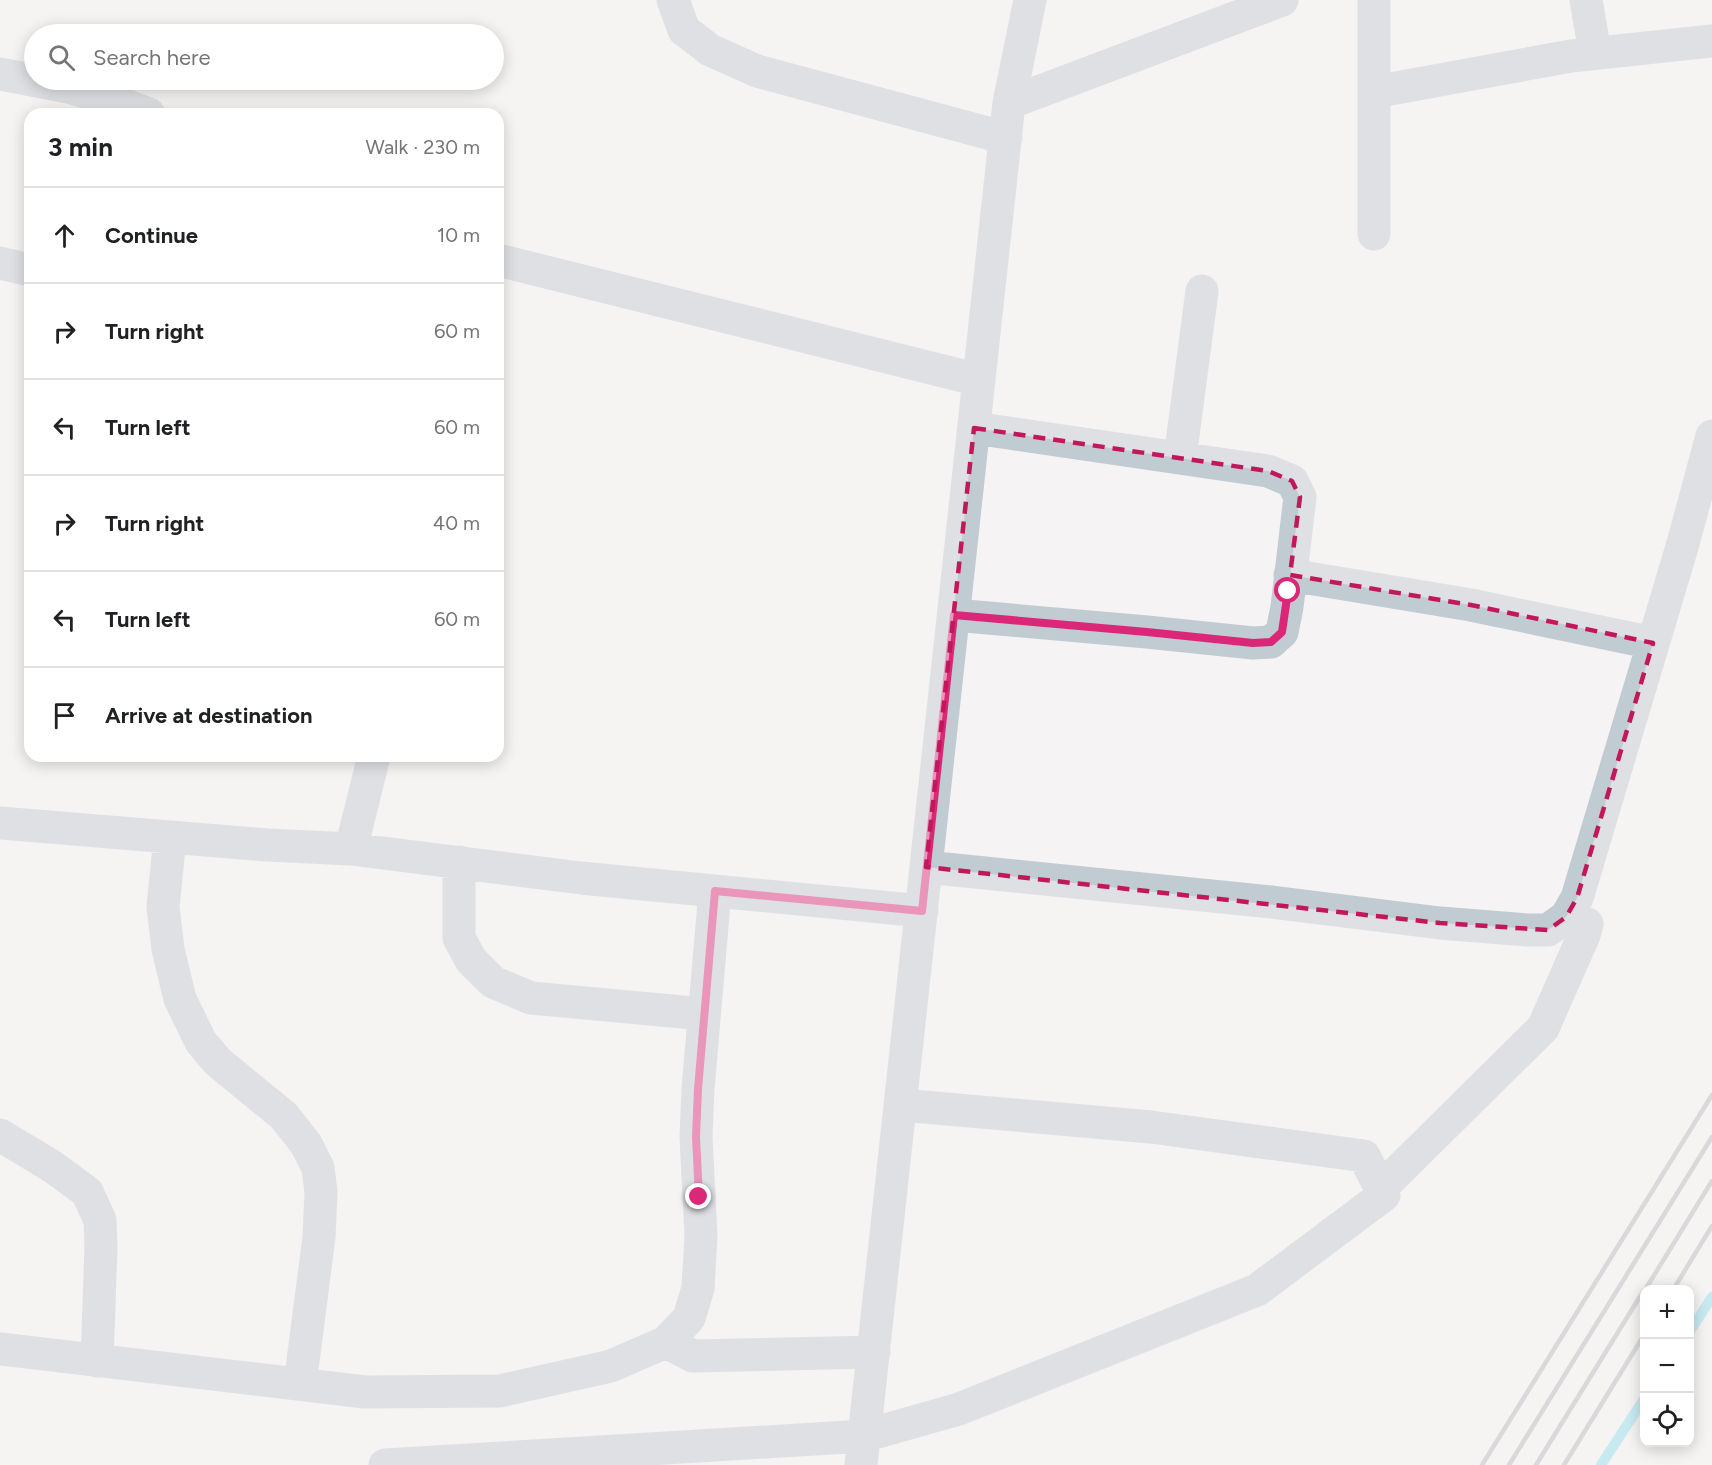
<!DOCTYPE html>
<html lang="en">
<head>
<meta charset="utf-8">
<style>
	:root { --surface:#fff; --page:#f6f6f6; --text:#202124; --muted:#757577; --line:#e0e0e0 }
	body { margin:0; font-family:Figtree,sans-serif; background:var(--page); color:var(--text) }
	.controls { position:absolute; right:18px; bottom:18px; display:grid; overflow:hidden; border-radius:12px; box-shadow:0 3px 15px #0003 }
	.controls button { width:54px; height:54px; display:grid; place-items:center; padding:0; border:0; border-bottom:2px solid var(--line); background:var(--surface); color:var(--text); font:30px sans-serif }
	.stop { position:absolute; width:18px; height:18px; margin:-14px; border:4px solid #db2777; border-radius:50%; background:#fff }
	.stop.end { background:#db2777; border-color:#fff; box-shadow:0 2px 6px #0008 }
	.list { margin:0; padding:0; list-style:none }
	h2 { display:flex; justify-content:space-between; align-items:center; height:78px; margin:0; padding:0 24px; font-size:26px }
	h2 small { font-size:20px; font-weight:400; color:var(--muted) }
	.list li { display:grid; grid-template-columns:39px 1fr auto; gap:18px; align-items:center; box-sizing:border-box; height:96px; padding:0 24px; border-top:2px solid var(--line) }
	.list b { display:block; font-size:22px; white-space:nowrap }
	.list em { font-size:20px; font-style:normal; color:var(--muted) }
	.icon { flex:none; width:33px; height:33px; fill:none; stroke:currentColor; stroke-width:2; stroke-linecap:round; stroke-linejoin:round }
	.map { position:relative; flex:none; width:1712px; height:1465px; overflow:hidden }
	.search { position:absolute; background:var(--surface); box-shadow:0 3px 15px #0003; left:24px; top:24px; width:480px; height:66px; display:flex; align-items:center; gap:15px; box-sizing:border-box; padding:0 21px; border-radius:33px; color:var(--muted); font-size:22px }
	.panel { position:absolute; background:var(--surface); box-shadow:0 3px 15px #0003; left:24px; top:108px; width:480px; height:654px; border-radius:18px }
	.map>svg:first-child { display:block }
</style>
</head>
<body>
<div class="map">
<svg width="1712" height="1465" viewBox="0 0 1712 1465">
	<rect width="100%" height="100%" fill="#f5f3f3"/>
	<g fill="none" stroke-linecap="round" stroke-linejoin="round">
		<path stroke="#8edff0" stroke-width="10" d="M1690 1331 1712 1297
			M1601 1465 1644 1399"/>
		<path stroke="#c1cbd2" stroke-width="33" d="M673 0 684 30 710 50 757 71 1006 138
			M1374 0V234
			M1586 0 1595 53
			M0 74 68 87 106 98 149 114
			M1374 92 1571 56 1712 41
			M1009 103 1282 0
			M498 260 979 380
			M0 263 30 270
			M1180 458 1202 291
			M1290 575 1471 605 1653 643
			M954 615 1147 632 1253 643 1271 642 1282 632 1287 607 1300 497 1292 481 1268 471 974 428
			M0 823 267 845 351 849 581 878 922 911
			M170 837 163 907 168 949 180 999 201 1042 218 1062 284 1116 306 1144 318 1168 321 1192 319 1237 300 1384
			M351 849 374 756
			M459 862V938L471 960 493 982 531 998 704 1014
			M926 867 1272 902 1440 923 1528 930H1548L1566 917 1577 898 1682 547 1712 436
			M0 1135 53 1167 87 1192 100 1220 101 1247 97 1361
			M1380 1189 1543 1028 1584 935 1587 924
			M666 1342 693 1356 874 1352
			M0 1349 365 1392 500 1391 611 1366 666 1342 689 1318 698 1288 701 1236 696 1137 698 1089 715 891
			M385 1465 864 1436 959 1409 1257 1290 1384 1195 1364 1156 1151 1127 901 1105
			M861 1465 1009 103 1030 0"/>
		<path stroke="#b5b8bd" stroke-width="4.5" d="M1645 1290 1712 1181
			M1673 1290 1712 1226
			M1482 1465 1712 1095
			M1509 1465 1712 1137
			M1536 1465 1644 1290
			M1564 1465 1644 1335"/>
	</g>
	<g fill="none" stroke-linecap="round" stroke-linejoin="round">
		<path stroke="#db2777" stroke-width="8" d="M699 1197 696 1137 698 1089 715 891 922 911 954 615 1147 632 1253 643 1271 642 1282 632 1288 591"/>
	</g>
	<path d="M0 0H1712V1465H0ZM974 428 1268 471 1292 481 1300 497 1290 575 1471 605 1653 643 1577 898 1566 917 1548 930 1440 923 926 867Z" fill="#f5f3f3" fill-opacity=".55" fill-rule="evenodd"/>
	<path fill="none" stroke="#c2185b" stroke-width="4.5" stroke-dasharray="12 8" stroke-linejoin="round" d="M974 428 1268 471 1292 481 1300 497 1290 575 1471 605 1653 643 1577 898 1566 917 1548 930 1440 923 926 867Z"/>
</svg>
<div class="controls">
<button>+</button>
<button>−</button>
<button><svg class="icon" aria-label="locate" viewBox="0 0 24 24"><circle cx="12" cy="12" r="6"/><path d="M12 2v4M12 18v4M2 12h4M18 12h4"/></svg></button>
</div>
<div class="stop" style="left:1288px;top:591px"></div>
<div class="stop end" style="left:699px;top:1197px"></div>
<div class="search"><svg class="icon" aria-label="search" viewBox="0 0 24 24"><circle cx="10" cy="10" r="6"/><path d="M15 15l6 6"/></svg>Search here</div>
<section class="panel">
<h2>3 min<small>Walk · 230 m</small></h2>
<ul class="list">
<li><svg class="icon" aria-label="ahead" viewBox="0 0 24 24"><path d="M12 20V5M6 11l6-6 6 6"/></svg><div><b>Continue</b></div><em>10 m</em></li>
<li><svg class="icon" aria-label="right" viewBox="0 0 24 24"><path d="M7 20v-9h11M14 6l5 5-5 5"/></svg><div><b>Turn right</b></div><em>60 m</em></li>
<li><svg class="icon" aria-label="left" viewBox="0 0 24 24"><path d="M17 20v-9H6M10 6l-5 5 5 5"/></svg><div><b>Turn left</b></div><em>60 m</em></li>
<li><svg class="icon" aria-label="right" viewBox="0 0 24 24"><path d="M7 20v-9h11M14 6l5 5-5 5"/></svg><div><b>Turn right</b></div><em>40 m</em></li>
<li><svg class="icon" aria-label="left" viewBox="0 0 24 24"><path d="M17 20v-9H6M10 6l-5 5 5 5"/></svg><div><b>Turn left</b></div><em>60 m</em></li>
<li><svg class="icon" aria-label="arrive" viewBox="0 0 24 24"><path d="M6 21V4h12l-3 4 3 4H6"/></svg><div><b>Arrive at destination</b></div></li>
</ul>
</section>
</div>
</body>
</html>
